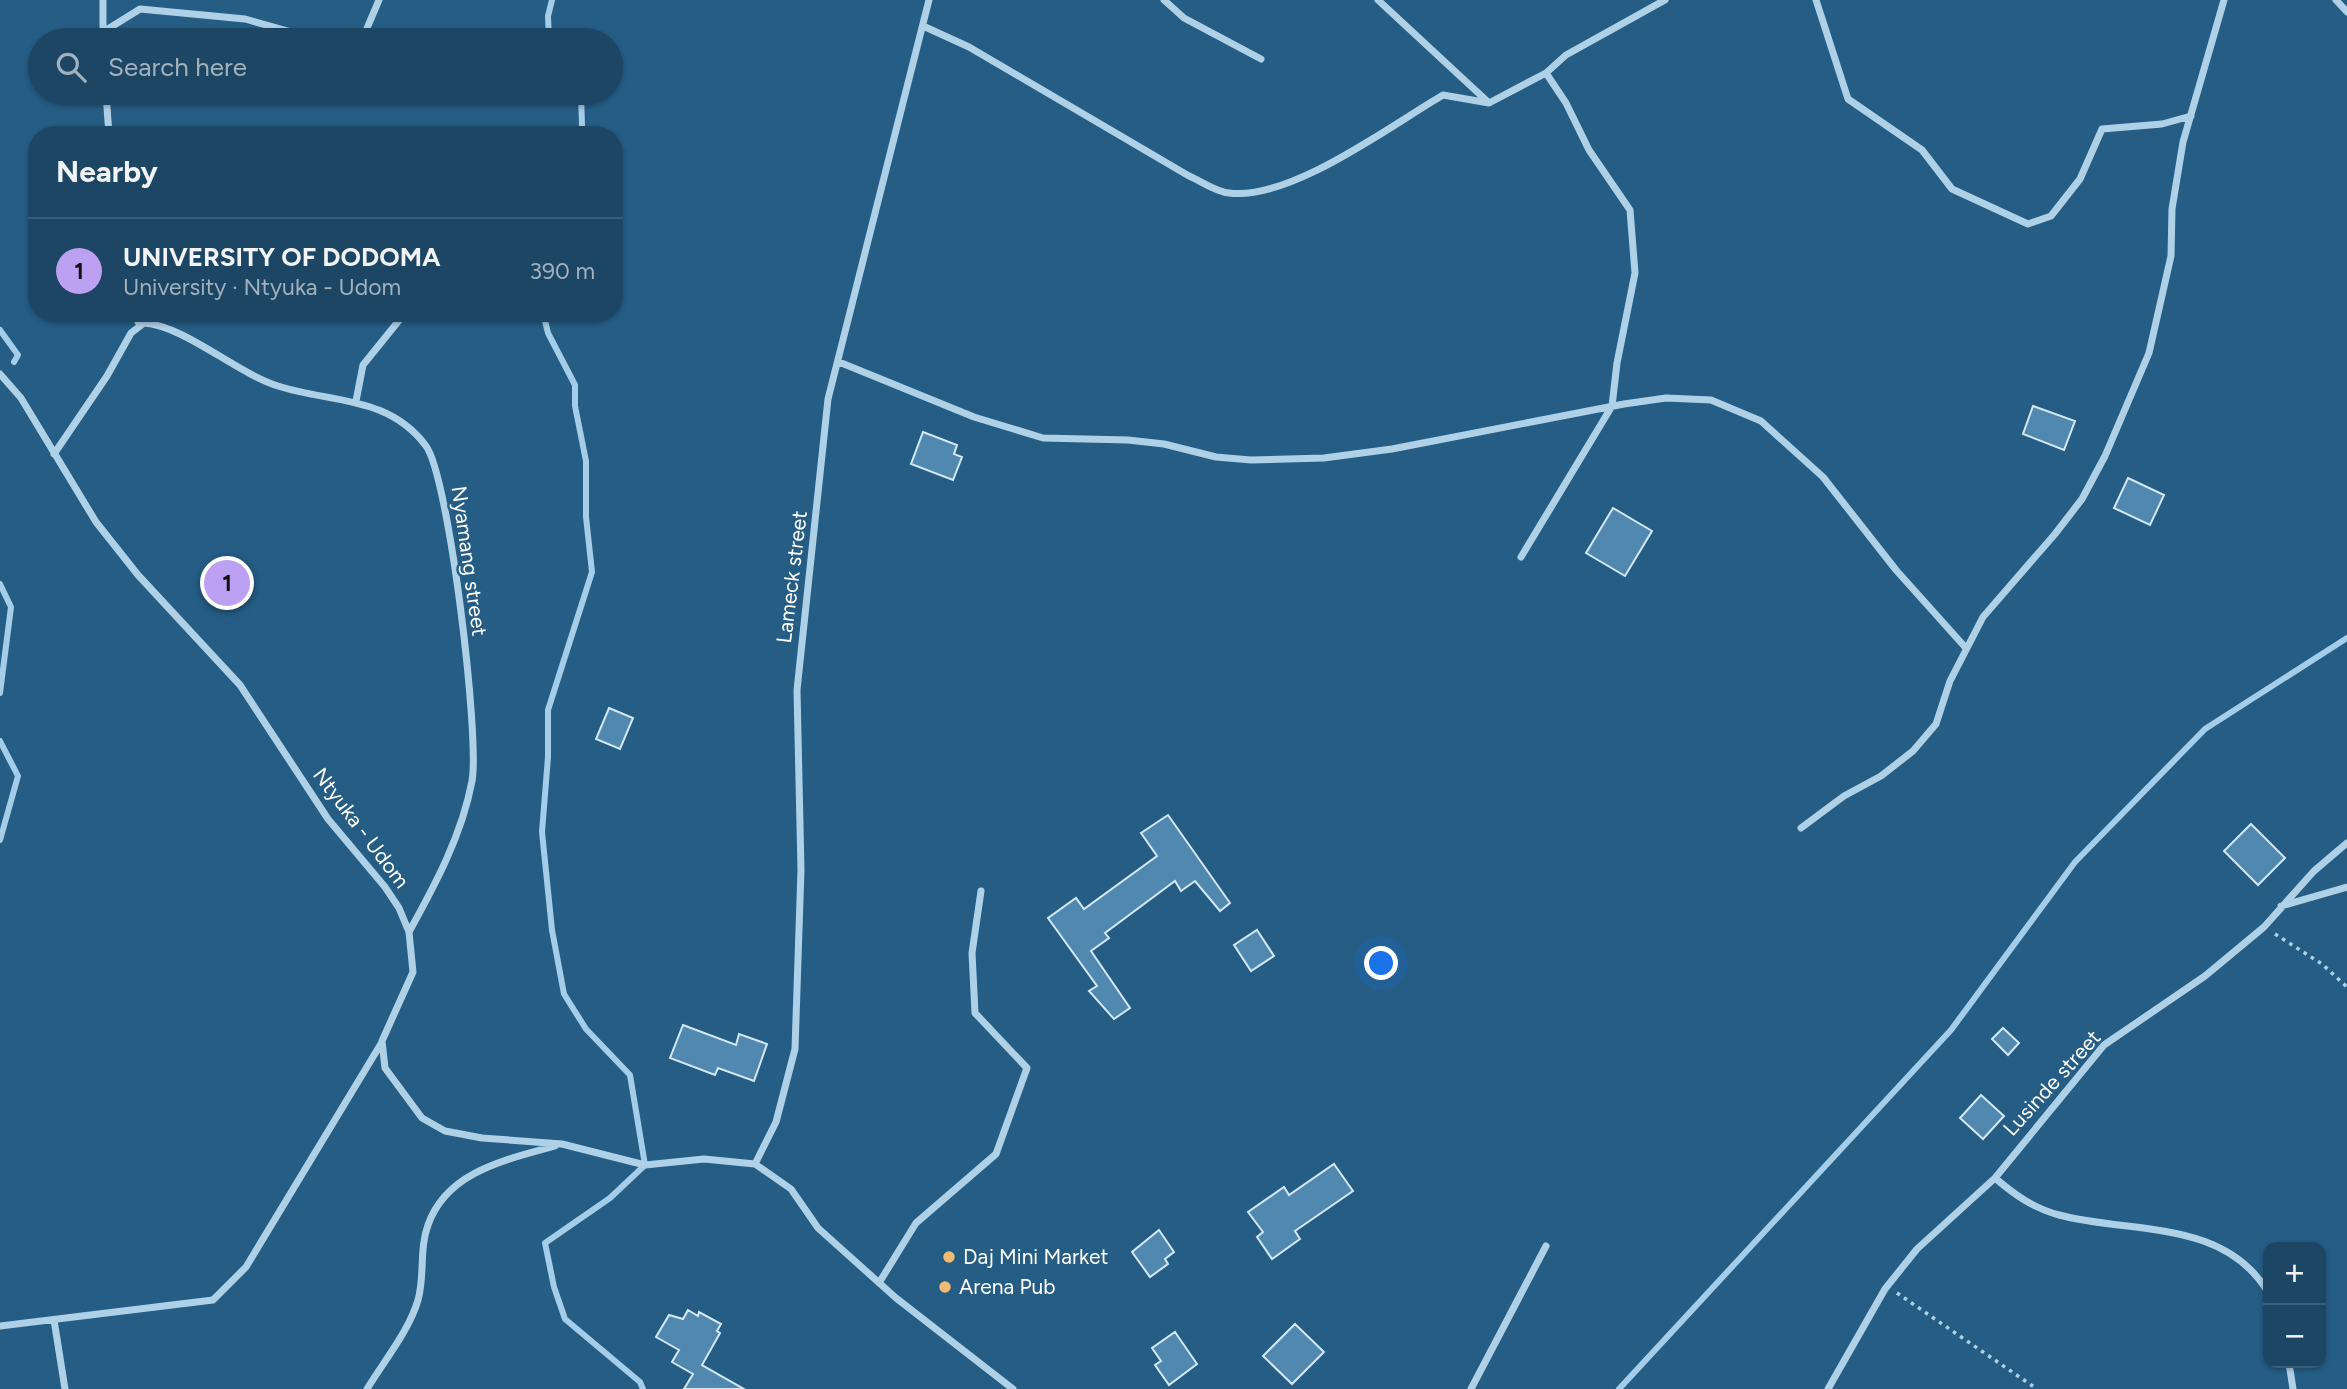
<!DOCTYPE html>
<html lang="en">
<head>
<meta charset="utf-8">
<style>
	:root { --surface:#1c4664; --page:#29506d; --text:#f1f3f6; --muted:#a0b1bf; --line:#3a5e78; --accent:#bca0f2 }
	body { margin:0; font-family:Figtree,sans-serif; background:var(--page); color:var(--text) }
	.controls { position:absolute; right:21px; bottom:21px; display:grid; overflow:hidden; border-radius:14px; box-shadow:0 2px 5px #0004 }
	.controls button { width:63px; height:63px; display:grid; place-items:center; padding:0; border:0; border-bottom:2px solid var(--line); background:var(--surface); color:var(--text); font:35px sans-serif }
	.you { position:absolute; left:1382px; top:964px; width:24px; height:24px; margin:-18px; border:5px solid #fff; border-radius:50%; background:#1a73e8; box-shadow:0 0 0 10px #1a73e833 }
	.badge { display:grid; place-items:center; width:46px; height:46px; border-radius:50%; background:var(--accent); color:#111; font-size:23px; font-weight:700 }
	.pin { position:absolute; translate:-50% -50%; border:4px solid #fff; box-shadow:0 2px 7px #0006 }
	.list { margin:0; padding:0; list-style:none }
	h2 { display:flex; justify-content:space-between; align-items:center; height:91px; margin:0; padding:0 28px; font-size:30px }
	h2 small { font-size:23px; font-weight:400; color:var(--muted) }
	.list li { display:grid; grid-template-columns:46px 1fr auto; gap:21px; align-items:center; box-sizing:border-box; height:105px; padding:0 28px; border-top:2px solid var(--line) }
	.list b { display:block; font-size:26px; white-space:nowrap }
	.list p { margin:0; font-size:23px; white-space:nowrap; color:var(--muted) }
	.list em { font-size:23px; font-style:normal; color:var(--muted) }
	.icon { flex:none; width:38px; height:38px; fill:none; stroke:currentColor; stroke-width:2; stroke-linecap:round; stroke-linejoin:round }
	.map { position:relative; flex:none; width:2347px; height:1389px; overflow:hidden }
	.search { position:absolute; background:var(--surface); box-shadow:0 2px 5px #0004; left:28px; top:28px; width:595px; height:77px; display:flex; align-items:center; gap:18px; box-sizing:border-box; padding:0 24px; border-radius:38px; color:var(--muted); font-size:26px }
	.panel { position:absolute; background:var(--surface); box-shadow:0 2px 5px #0004; left:28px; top:126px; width:595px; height:196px; border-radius:28px }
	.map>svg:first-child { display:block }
</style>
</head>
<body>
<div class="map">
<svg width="2347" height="1389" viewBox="0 0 2347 1389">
	<rect width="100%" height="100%" fill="#255d85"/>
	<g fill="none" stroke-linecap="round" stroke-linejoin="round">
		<path stroke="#a3cde9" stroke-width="6" d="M549 40 548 16 552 0
			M579 135 582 126 581 93
			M543 313 548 333 575 385V406L586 461V517L592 572 548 710V757L542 832 552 930 564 994 586 1029 630 1075 645 1165 610 1198 545 1243 554 1287 565 1319 640 1382 643 1389
			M0 330 18 355 14 362
			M0 584 11 607 0 693
			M0 741 18 776 0 840
			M1619 1389 1951 1030 2075 862 2205 729 2347 638"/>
	</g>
	<path fill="#5188af" stroke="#d3e8f6" stroke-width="2" d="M2033 406 2075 421 2064 450 2023 434Z
		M923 432 957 445 954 454 962 457 953 480 911 464Z
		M2128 478 2164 495 2150 525 2114 508Z
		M1613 508 1652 531 1625 576 1586 553Z
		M609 708 633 718 620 749 596 739Z
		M1168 815 1230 903 1220 911 1195 881 1181 891 1175 881 1105 933 1109 938 1091 951 1130 1008 1114 1019 1089 991 1097 986 1048 918 1076 898 1084 909 1157 856 1141 833Z
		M2251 824 2285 858 2258 885 2224 851Z
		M1257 930 1274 956 1251 971 1234 945Z
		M683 1025 736 1045 739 1034 767 1044 754 1081 718 1068 715 1075 670 1058Z
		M2003 1028 2019 1043 2008 1055 1992 1039Z
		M1981 1095 2004 1116 1983 1139 1960 1118Z
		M1334 1164 1353 1191 1295 1231 1300 1239 1272 1259 1257 1237 1263 1232 1248 1212 1284 1187 1289 1195Z
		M1159 1230 1174 1252 1165 1259 1168 1264 1150 1277 1132 1252Z
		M688 1310 698 1316 699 1312 721 1324 717 1331 720 1333 702 1365 744 1389H684L693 1374 672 1362 679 1350 656 1337 669 1315 683 1319Z
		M1295 1324 1324 1352 1292 1384 1263 1356Z
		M1175 1332 1197 1364 1169 1385 1155 1365 1161 1361 1152 1348Z"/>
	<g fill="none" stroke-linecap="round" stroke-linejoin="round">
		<path stroke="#afd1e8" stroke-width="3.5" stroke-dasharray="3.5 5" stroke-linecap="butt" d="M2275 934 2322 964 2347 987
			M1897 1293 2037 1389"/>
		<path stroke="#afd1e8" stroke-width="7" d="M103 0V40
			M1164 0 1184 18 1261 59
			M1378 0 1488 102
			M1816 0 1848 99 1922 150 1952 189 2028 224 2051 216 2080 179 2102 129 2162 124 2191 116
			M2336 0 2347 12
			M923 26 969 47 1189 176C1201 181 1216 192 1229 193 1290 201 1390 126 1443 95L1489 103 1546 73 1566 55 1665 0
			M103 32 140 9 245 19 320 40
			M362 40 379 0
			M106 93 109 135
			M134 313 140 326
			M839 362 974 417 1043 438 1128 440 1164 444 1216 457 1251 460 1324 458 1392 449 1624 404 1666 398 1711 400 1761 421 1823 477 1896 570 1965 647
			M0 374 21 398 96 522 138 575 240 685 328 819 385 887 399 908 409 932 413 972 382 1041 385 1068 422 1118 445 1131 482 1138 562 1144 645 1165 704 1159 755 1164 791 1189 818 1228 896 1298 1013 1389
			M356 401 363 365 405 313
			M54 454 107 376 131 333 144 323C185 326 236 373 278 386 330 403 388 395 426 446 449 477 480 738 472 781 462 835 435 885 409 932
			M1521 557 1612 406 1617 363 1635 273 1630 210 1589 150 1566 103 1546 73
			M1801 828 1844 796 1881 776 1913 751 1936 724 1950 681 1983 617 2055 534 2082 499 2105 456 2149 353 2171 256 2172 209 2183 142 2224 0
			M2281 906 2347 887
			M755 1164 776 1122 795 1049 801 870 797 690 828 399 929 0
			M1995 1178C2015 1195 2033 1208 2059 1215 2130 1234 2223 1218 2268 1292
			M879 1283 916 1223 996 1154 1027 1068 975 1013 972 953 981 891
			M54 1320 65 1389
			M0 1326 213 1300 246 1267 382 1042
			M2289 1363 2293 1389
			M367 1389C384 1361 409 1331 418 1300 425 1276 419 1249 428 1225 447 1171 506 1160 555 1146
			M1471 1389 1546 1246
			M1828 1389 1885 1289 1917 1249 1995 1178 2104 1045 2205 976 2264 927 2314 871 2347 843"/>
	</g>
	<g fill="#f2bb73" stroke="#255d85" stroke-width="2.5">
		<circle cx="949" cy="1257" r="7"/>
		<circle cx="945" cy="1287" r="7"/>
	</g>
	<g text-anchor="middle" stroke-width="5" stroke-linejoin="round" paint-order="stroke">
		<g font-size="21" fill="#fff" stroke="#255d85">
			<text transform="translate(469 561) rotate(82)" y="7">Nyamang street</text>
			<text transform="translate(792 577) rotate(-83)" y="7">Lameck street</text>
			<text transform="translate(361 828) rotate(53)" y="7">Ntyuka - Udom</text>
			<text transform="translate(2052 1083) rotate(-48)" y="7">Lusinde street</text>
		</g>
		<g font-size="21" fill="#fff" stroke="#255d85" text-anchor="start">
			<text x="963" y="1264">Daj Mini Market</text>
			<text x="959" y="1294">Arena Pub</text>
		</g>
	</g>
</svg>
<div class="controls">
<button>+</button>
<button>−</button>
</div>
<div class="you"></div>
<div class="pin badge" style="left:227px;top:583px">1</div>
<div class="search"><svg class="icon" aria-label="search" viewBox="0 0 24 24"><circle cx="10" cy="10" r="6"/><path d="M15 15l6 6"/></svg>Search here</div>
<section class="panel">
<h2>Nearby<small></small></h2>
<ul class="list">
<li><span class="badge">1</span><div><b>UNIVERSITY OF DODOMA</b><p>University · Ntyuka - Udom</p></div><em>390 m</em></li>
</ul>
</section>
</div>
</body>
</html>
